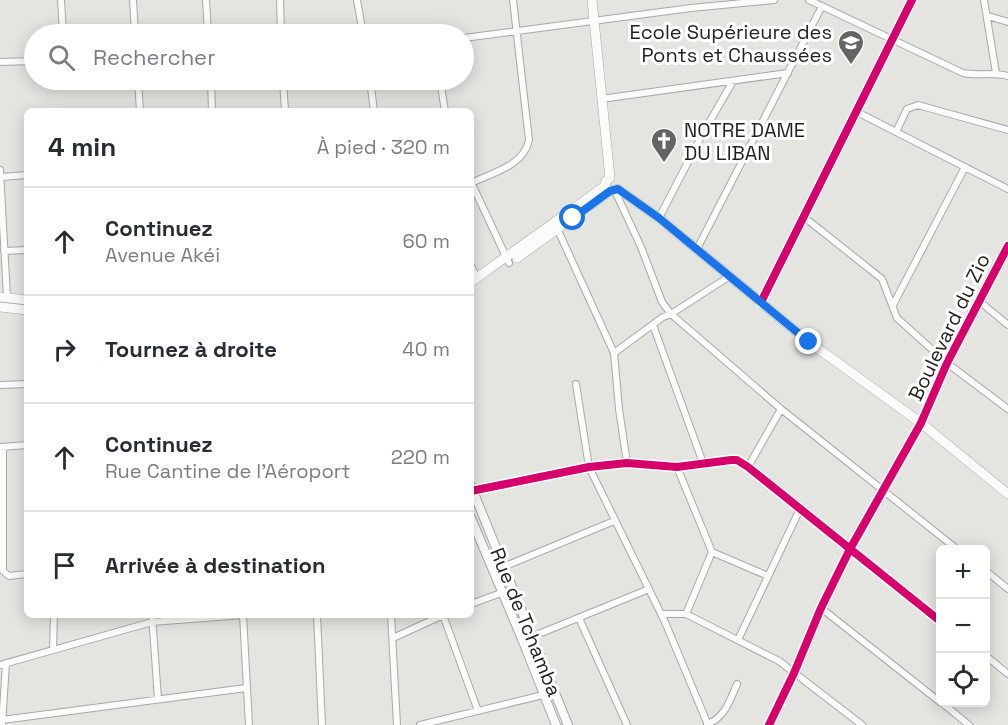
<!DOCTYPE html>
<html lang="fr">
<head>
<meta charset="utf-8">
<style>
	:root { --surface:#fff; --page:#f2f2f3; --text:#2b2b33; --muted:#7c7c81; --line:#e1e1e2 }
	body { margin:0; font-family:"Space Grotesk",sans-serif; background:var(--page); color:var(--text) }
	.controls { position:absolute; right:18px; bottom:18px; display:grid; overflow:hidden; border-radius:9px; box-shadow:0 3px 15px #0003 }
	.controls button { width:54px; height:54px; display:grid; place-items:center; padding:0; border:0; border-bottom:2px solid var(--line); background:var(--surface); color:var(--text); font:30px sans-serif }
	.stop { position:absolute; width:18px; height:18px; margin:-14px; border:4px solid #1a73e8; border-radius:50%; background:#fff }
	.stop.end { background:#1a73e8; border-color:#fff; box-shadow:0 2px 6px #0008 }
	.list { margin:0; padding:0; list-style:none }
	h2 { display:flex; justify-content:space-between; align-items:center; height:78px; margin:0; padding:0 24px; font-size:26px }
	h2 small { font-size:20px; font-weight:400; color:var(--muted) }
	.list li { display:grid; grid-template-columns:39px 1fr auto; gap:18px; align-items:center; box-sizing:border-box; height:108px; padding:0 24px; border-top:2px solid var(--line) }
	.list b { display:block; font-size:22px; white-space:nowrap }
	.list p { margin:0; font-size:20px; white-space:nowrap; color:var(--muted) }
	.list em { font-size:20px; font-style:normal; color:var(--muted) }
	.icon { flex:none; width:33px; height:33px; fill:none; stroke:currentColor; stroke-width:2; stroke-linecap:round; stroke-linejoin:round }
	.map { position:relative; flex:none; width:1008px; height:725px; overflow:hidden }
	.search { position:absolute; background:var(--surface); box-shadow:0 3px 15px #0003; left:24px; top:24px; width:450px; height:66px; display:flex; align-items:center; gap:15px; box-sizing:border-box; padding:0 21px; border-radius:33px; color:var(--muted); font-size:22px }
	.panel { position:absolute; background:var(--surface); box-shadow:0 3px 15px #0003; left:24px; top:108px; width:450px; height:510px; border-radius:9px }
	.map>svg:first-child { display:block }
</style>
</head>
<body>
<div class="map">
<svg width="1008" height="725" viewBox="0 0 1008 725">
	<rect width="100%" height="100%" fill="#e4e5e1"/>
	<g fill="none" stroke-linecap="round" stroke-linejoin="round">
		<defs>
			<path id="minor" d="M61 0 63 34
				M133 0 135 34
				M206 0 208 34
				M280 0 281 34
				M357 0 363 34
				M809 0 963 73C978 76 993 72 1008 76
				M984 0 996 73
				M988 16 1008 22
				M464 38 691 8 774 0
				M0 62 34 61
				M138 80 140 111
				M211 80 212 111
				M283 80 285 111
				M370 80 374 111
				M440 80 445 111
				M601 99 788 73
				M857 112 1008 189
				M896 132 907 109 918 105 1008 130
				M0 170 7 297
				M1 177 27 175
				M471 182 509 263
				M471 183C492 173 524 166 529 140L513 0
				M615 191 641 247 662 302 671 314 781 409 958 550
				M804 217 882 279 897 318 947 363 1008 409
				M659 218 702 135 733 81
				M556 226 614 353 619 409 627 463
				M697 249 822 6
				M4 251 27 250
				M471 266 477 278
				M979 301 1008 325
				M761 302 912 0
				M893 305 965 167
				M653 325 703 463
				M614 353 663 317 671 314 730 276
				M576 384 589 467 665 622 708 725
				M0 385 27 384
				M1 447 27 445
				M3 447V571L9 576 27 574
				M677 467 712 552 768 576
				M748 467 781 409
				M471 491 589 467 627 463 677 467 731 460H737L748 467 940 621
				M503 567 614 521
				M986 571 1008 589
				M471 604 501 593
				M821 608 940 702
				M661 614H686L779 661 862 725
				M686 614 712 552
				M152 615 158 699
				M243 615 249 725
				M317 615 322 725
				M391 615 397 725
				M443 615 478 711
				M579 618 627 725
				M393 638 443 615
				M529 638 649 589
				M738 640 800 509
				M53 649 54 615
				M986 656 1008 674
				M0 665 152 622 243 615
				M941 702 969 725
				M2 720 246 688
				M707 724C725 718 730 700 737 684
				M2 725 6 663
				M420 725 543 695
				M769 725 794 673 821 608 850 549 921 423 947 363 1008 246"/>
			<path id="tertiary" d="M471 486 568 725
				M471 518 522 639 556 725"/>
			<path id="secondary" d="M618 189 659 218 809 342 921 423 1008 494
				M517 258 610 191 618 189
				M471 282 605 186 606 181 610 178 592 0
				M0 297 27 300
				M0 307 27 310"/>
		</defs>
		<use href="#minor" stroke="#a8a8a6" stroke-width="8"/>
		<use href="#tertiary" stroke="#a8a8a6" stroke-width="10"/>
		<use href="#secondary" stroke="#a8a8a6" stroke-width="10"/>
		<use href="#minor" stroke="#fbfbfa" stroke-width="6"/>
		<use href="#tertiary" stroke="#fbfbfa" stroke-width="8"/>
		<use href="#secondary" stroke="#fbfbfa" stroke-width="9"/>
		<defs>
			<path id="cycleway" d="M761 302 912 0
				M471 491 589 467 627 463 677 467 731 460H737L748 467 940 621
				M769 725 794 673 821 608 850 549 921 423 947 363 1008 246"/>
		</defs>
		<use href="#cycleway" stroke="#fff" stroke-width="11"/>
		<use href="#cycleway" stroke="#d6006c" stroke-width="8"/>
	</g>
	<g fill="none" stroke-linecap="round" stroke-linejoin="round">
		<path stroke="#1a73e8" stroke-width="8" d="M573 218 610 191 618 189 659 218 809 342"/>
	</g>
	<defs>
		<symbol id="university-pin" viewBox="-11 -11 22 30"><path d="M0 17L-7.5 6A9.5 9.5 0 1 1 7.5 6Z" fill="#646461" stroke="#fff"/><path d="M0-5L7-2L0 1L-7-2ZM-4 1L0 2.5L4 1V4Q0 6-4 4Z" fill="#fff"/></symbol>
		<symbol id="church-pin" viewBox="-11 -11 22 30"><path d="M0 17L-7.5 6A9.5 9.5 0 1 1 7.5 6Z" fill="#646461" stroke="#fff"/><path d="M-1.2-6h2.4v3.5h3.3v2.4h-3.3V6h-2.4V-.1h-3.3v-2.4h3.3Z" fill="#fff"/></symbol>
	</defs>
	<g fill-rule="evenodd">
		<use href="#university-pin" x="836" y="28" width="30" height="40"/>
		<use href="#church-pin" x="649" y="126" width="30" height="40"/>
	</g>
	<g text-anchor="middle" stroke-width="6" stroke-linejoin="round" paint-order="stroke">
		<g font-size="20" fill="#1f1f1c" stroke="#fff" text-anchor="end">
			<text x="832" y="39">Ecole Supérieure des<tspan x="832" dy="23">Ponts et Chaussées</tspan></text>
			<text x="684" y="137" text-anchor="start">NOTRE DAME<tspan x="684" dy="23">DU LIBAN</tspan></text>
		</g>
		<g font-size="20" fill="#1f1f1c" stroke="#fff">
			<text transform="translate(949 327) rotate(-64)" y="7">Boulevard du Zio</text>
			<text transform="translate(526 622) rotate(68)" y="7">Rue de Tchamba</text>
		</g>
	</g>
</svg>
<div class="controls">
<button>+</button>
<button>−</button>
<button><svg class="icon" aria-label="locate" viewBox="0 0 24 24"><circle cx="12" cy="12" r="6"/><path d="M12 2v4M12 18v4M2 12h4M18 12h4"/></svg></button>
</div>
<div class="stop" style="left:573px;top:218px"></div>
<div class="stop end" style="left:809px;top:342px"></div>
<div class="search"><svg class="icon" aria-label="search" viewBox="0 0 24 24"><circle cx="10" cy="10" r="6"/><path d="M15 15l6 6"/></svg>Rechercher</div>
<section class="panel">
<h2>4 min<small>À pied · 320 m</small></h2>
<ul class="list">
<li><svg class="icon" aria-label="ahead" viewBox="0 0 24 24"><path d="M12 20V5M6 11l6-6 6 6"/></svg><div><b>Continuez</b><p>Avenue Akéi</p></div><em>60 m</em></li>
<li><svg class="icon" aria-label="right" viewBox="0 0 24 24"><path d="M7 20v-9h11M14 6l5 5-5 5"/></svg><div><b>Tournez à droite</b></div><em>40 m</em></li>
<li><svg class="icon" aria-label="ahead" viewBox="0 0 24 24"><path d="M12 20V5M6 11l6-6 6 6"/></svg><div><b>Continuez</b><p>Rue Cantine de l'Aéroport</p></div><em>220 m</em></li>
<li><svg class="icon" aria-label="arrive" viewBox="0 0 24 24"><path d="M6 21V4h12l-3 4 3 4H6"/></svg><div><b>Arrivée à destination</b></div></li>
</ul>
</section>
</div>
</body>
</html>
